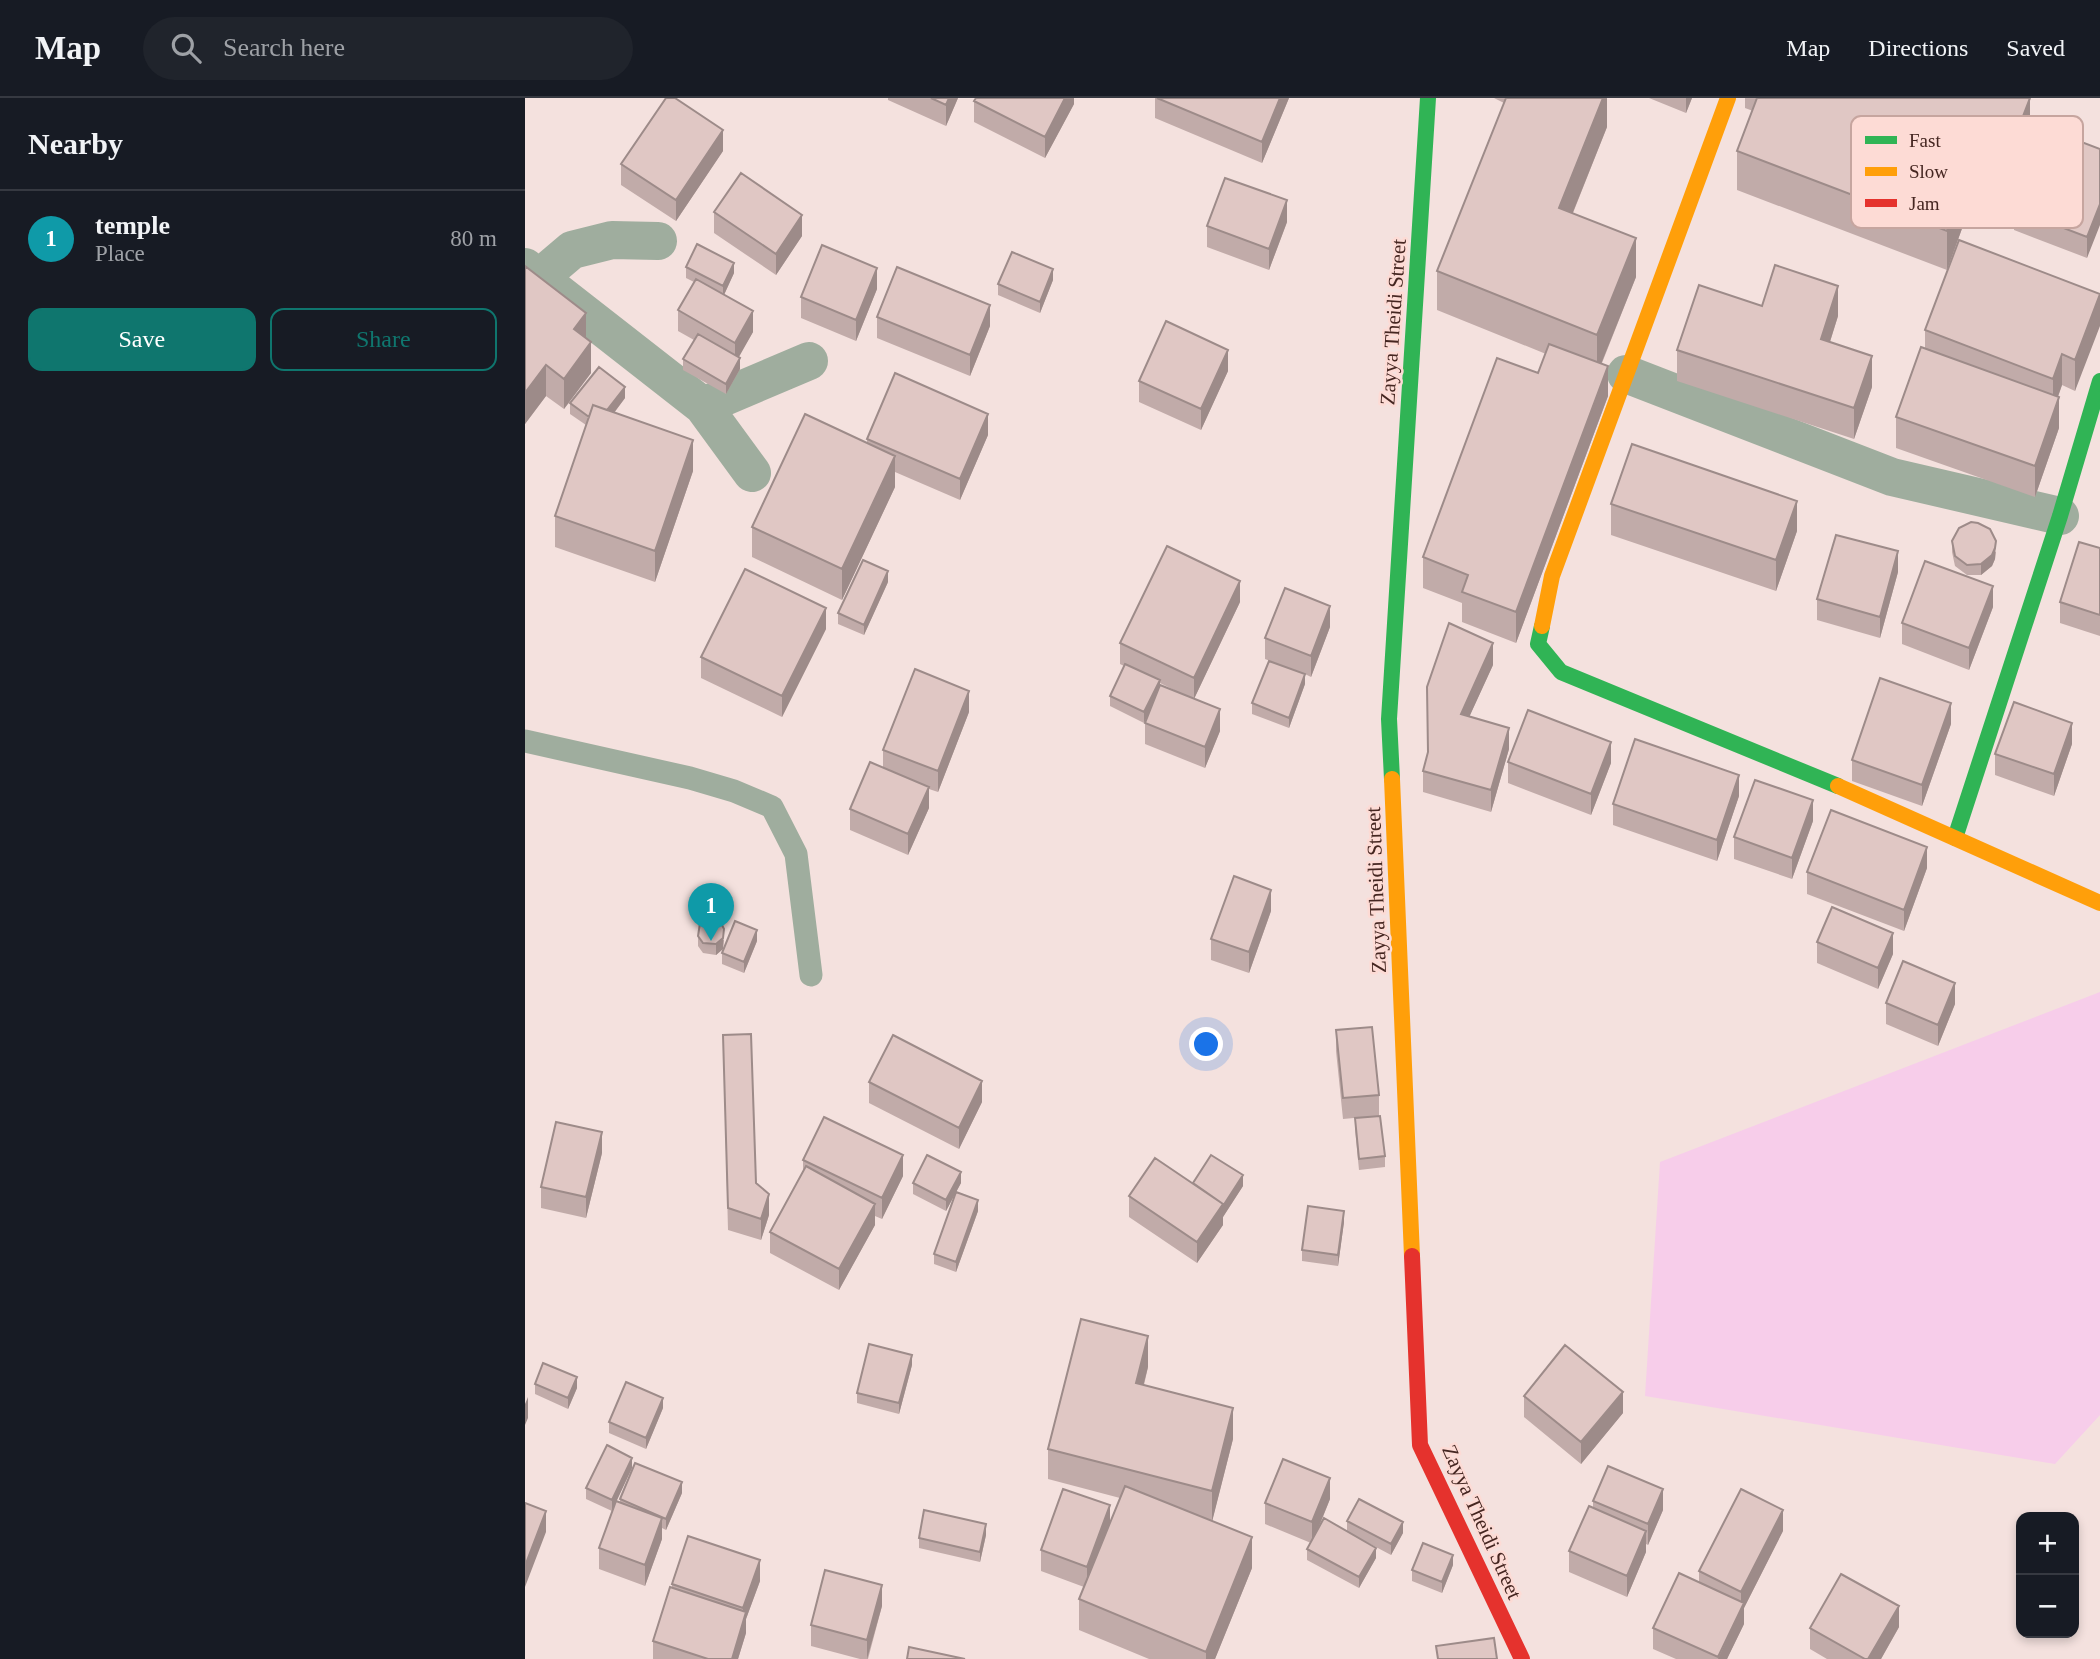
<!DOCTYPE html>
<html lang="en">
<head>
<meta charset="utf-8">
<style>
	:root { --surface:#171b24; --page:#20242c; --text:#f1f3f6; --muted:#9ea1a6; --line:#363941; --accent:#0f766e }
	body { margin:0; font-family:Georgia,serif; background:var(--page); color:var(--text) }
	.controls { position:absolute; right:21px; bottom:21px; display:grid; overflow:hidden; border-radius:14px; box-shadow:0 4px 10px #0003 }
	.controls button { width:63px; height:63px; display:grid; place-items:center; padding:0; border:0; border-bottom:2px solid var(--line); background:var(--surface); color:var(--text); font:35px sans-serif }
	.you { position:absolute; left:682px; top:947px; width:24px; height:24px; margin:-18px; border:5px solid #fff; border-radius:50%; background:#1a73e8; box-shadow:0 0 0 10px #1a73e833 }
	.badge { display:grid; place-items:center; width:46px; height:46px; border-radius:50%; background:var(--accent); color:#fff; font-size:23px; font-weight:700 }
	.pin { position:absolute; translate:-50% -58px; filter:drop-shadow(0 2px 4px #0008) }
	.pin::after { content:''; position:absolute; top:37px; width:24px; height:21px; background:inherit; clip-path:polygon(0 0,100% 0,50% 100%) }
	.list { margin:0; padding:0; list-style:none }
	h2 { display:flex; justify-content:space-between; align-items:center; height:91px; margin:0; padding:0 28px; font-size:30px }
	h2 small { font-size:23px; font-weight:400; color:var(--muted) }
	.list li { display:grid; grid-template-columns:46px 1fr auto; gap:21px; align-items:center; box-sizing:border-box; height:98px; padding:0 28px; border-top:2px solid var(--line) }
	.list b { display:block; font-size:26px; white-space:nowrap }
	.list p { margin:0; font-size:23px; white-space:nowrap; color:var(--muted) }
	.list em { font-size:23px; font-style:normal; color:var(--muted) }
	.actions { display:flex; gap:14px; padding:21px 28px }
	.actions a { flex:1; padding:16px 0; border:2px solid var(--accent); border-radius:14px; text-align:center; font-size:24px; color:var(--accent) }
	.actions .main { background:var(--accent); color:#fff }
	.icon { flex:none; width:38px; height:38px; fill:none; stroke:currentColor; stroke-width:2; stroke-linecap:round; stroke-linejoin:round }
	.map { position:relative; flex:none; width:1575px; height:1561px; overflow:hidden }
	header { display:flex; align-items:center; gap:42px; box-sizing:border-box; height:98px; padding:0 35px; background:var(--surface); border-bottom:2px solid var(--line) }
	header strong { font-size:33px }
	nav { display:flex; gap:38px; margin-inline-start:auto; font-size:24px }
	.search { width:490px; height:63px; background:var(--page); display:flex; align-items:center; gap:18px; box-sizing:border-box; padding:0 24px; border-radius:38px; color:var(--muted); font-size:26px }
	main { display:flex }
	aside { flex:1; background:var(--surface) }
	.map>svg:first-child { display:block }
</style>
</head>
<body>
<header>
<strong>Map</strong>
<div class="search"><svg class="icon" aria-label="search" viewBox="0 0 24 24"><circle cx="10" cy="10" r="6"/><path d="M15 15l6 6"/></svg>Search here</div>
<nav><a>Map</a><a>Directions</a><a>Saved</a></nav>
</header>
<main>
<aside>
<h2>Nearby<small></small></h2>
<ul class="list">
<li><span class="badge" style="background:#0f9aa8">1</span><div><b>temple</b><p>Place</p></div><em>80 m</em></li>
</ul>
<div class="actions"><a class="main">Save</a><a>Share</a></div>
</aside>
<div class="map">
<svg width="1575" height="1561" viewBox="0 0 1575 1561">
	<rect width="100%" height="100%" fill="#f4e1de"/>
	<path fill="#f7cdea" d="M1575 894V1317L1530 1366 1120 1298 1135 1064Z"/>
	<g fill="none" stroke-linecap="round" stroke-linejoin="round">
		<path stroke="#9fad9e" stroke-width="23" d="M0 643 165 680 209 693 247 709 271 756 286 877"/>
		<path stroke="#9fad9e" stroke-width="38" d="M0 169 178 308 227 375
			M14 180 47 152 87 142 133 143
			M1101 276 1367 379 1535 418
			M178 308 284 263"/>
		<path stroke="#30b455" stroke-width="16" d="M1017 528 1013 546 1036 574 1313 688
			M867 681 864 621 903 0
			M1430 740 1535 418 1575 283"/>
		<path stroke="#ff9f0a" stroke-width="16" d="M1017 528 1027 478 1203 0
			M867 681 887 1158
			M1313 688 1575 805"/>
		<path stroke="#e5322d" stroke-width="16" d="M887 1158 895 1347 997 1561"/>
	</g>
	<path fill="#c1aba9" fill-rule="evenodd" d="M363 0H433L421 28 363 2Z
		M549 0V6L520 60 449 24V3Z
		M630 0H764L737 65 630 20Z
		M969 0H1082V29L1048 115 1111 179 1077 265 1083 298 991 545 937 524V505L898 490V459L1013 275 1021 256 912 212V173L979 5Z
		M1124 0H1167L1161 15Z
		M1220 0H1505V38L1521 44 1575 51 1562 160 1489 132V123L1479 119V108L1472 125 1443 114 1422 172 1212 92V53L1228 13 1220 10Z
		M198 53 151 123 96 87V66Z
		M189 114 277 138 251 177 189 135Z
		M762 124 744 172 682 149V128Z
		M0 168 61 240 66 275 39 311 21 298 0 326Z
		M161 169 209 175 199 197 228 234 213 259 215 271 201 296 158 272V261L169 242 153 233V212L169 184 161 180Z
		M528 182 515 215 473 197V186Z
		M352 191 331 243 276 220V199Z
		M1575 196 1550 293 1537 287 1533 299 1534 330 1510 399 1371 350V319L1400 251V232Z
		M1237 208 1313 218 1305 244 1347 289 1329 341 1152 283V252Z
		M352 219 465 228 445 278 352 240Z
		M703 273 676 332 614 304V283Z
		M100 300 89 315 168 373 130 484 30 449V418L61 327 45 316V305Z
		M463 337 435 402 370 374V389L317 502 227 459V429L342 345V341Z
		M1086 406 1272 433 1251 493 1086 437Z
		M1427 443 1471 454 1470 461 1467 468 1456 477H1442L1430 468 1427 454Z
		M1575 450V538L1535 525V504Z
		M1373 474 1355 540 1292 522V501Z
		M363 484 339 537 313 526V515Z
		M715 504 669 601 695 633 680 670 620 646V625L623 616 619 625 585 608V598L599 568 595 566V545ZM635 585 665 600 635 588Z
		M1468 509 1444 572 1377 546V525Z
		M805 529 786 579 780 576V586L764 630 727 616V605L764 570 740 561V540Z
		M301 531 257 619 176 580V559Z
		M968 567 944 619 984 651 966 714 898 694V673L903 656 902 589Z
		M444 614 413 694 404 691V710L383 757 325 732V711L358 669V652Z
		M1426 626 1397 708 1327 683V662Z
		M1547 646 1529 698 1470 677V656Z
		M983 664 1086 665 1066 717 983 685Z
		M1214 698 1192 763 1088 727V706Z
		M1288 723 1267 781 1209 761V739Z
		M1402 770 1379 833 1282 796V774Z
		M746 813 724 875 686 862V841Z
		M173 838 199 842 198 851 191 857 178 855 173 848Z
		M232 843 219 875 197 866V855Z
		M1292 844 1368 856 1353 891 1292 865Z
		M1361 905 1430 906 1413 948 1361 926Z
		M811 932 854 997V1018L860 1058V1069L834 1072 830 1031V1020L840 1019 818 1021 811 953Z
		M198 937 231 1085 244 1117 236 1142 203 1132Z
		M344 984 457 1004 434 1051 344 1005Z
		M77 1055 61 1120 16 1110V1089Z
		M278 1062 378 1078 357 1121 350 1118V1127L314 1192 245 1155V1134L278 1073Z
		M388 1085H436L431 1094 453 1113 431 1174 409 1166V1156L431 1094 421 1113 388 1096Z
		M668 1085 718 1088 698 1119V1127L672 1165 604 1119V1098Z
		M819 1124 813 1168 777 1163V1152Z
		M387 1267 374 1316 332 1305V1295Z
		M623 1269 619 1287 708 1341 687 1423 727 1470 690 1561H624L554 1532V1501L559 1489 516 1473V1452L585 1426 595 1400 523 1381V1351Z
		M10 1286 52 1290 43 1311 10 1296Z
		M999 1298 1098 1315 1056 1366 999 1319Z
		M138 1310 121 1351 84 1335V1324Z
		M107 1370 91 1403 95 1404V1401L157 1395 141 1432 137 1430V1441L120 1488 74 1471V1450L87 1413 61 1401V1390Z
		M805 1401 792 1434 822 1433V1423L878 1435 866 1457 834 1440 851 1460 834 1490 782 1462V1451L786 1445 740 1426V1405Z
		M1068 1403 1138 1412 1123 1447 1121 1446V1454L1102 1499 1044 1474V1453L1068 1410Z
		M1258 1433 1219 1510V1526L1202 1561H1151L1128 1551V1530L1174 1485V1473Z
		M461 1437 455 1464 394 1450V1440Z
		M928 1467 917 1495 887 1483V1472Z
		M235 1483 221 1521V1535L213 1561H128V1543L147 1490V1486Z
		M357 1508 343 1561H335L286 1548V1527Z
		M1374 1529 1356 1561H1302L1285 1551V1530Z"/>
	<path fill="#9d8b89" d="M424 0H433L421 28V7Z
		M540 0H549V6L520 60V39Z
		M755 0H764L737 65V44Z
		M1078 0H1082V29L1034 149V110Z
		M1161 0H1167L1161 15Z
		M1505 0V39L1479 98V108L1472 125V86Z
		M198 32V53L151 123V102Z
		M1443 74V114L1422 172V133Z
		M762 102V124L744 172V151Z
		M1575 106V127L1562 160V139Z
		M277 117V138L251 177V156Z
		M1111 140V179L1072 276V237Z
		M209 165V175L198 199V188Z
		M352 170V191L331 243V222Z
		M528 171V182L515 215V204Z
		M1313 188V218L1296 272V241Z
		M1575 197V228L1550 293V262Z
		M465 207V228L445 278V257Z
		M228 213V234L210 266V245Z
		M61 215V246L49 231Z
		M66 244V275L39 311V281Z
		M703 252V273L676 332V311Z
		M1537 256V287L1528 312V281Z
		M1347 258V289L1329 341V310Z
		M215 260V271L201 296V286Z
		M21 267V298L0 326V295Z
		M1083 268V298L991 545V514Z
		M100 289V300L73 336V325Z
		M1534 299V330L1510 399V368Z
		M463 316V337L435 402V381Z
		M168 342V373L130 484V453Z
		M370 358V389L317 502V471Z
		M1272 403V433L1251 493V462Z
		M1471 443 1470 461 1467 468 1456 477V466Z
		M1373 453V474L1355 540V519Z
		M363 473V484L339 537V527Z
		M715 483V504L669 601V580Z
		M1468 488V509L1444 572V550Z
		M805 508V529L786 579V558Z
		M301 510V531L257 619V598Z
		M968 545V567L936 637V616Z
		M780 576V586L764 630V620Z
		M635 582V593L619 625V614Z
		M444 593V614L413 694V673Z
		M1426 605V626L1397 708V687Z
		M695 611V633L680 670V649Z
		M1547 625V646L1529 698V676Z
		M984 630V651L966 714V692Z
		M1086 644V665L1066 717V696Z
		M1214 677V698L1192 763V742Z
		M404 689V710L383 757V736Z
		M1288 702V723L1267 781V760Z
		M1402 749V770L1379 833V812Z
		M746 792V813L724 875V854Z
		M199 831 198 851 191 857V846Z
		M232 832V843L219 875V864Z
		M1368 835V856L1353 891V870Z
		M1430 885V906L1413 948V927Z
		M457 983V1004L434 1051V1030Z
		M77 1034V1055L61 1120V1099Z
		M378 1057V1078L357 1121V1100Z
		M436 1074V1085L421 1113V1102Z
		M718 1077V1088L698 1119V1108Z
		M244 1096V1117L236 1142V1121Z
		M453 1102V1113L431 1174V1164Z
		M350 1106V1127L314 1192V1171Z
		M698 1106V1127L672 1165V1144Z
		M819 1113V1124L813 1168V1157Z
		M623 1238V1269L611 1316V1285Z
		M387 1257V1267L374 1316V1305Z
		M52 1279V1290L43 1311V1300Z
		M1098 1294V1315L1056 1366V1344Z
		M3 1299V1320L0 1327V1306Z
		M138 1300V1310L121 1351V1340Z
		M708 1310V1341L687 1424V1393Z
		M107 1360V1370L87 1413V1402Z
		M805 1380V1401L787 1445V1424Z
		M157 1384V1395L141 1432V1421Z
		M1138 1391V1412L1123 1447V1426Z
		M585 1407V1429L562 1491V1469Z
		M1258 1412V1433L1219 1510V1526L1202 1561H1193L1216 1511V1494Z
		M21 1413V1434L0 1489V1468Z
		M137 1420V1441L120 1488V1467Z
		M878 1424V1435L866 1457V1446Z
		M461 1426V1437L455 1464V1454Z
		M1121 1433V1454L1102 1499V1478Z
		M727 1439V1470L690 1561H681V1554Z
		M851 1450V1460L834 1490V1479Z
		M928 1457V1467L917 1495V1484Z
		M235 1462V1483L221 1521V1535L213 1561H207L218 1525V1510Z
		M357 1487V1508L342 1561V1542Z
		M1374 1508V1529L1356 1561H1343Z"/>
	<path fill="#e0c7c4" stroke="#9d8b89" stroke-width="2" d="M141 0H150L198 32 151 102 96 66Z
		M406 0H424L421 7Z
		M451 0H540L520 39 449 3Z
		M632 0H755L737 44Z
		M981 0H1078L1034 110 1111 140 1072 237 912 173Z
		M1232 0H1505L1472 86 1443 74 1422 133 1212 53Z
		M1525 32 1575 51V106L1562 139 1489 111 1491 103 1479 98 1501 36 1521 44Z
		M216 75 277 117 251 156 189 114Z
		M700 80 762 102 744 151 682 128Z
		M1434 142 1575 196 1550 262 1537 256 1528 281 1400 232Z
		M172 146 209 165 198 188 161 169Z
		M297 147 352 170 331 222 276 199Z
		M487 154 528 171 515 204 473 186Z
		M1250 167 1313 188 1296 241 1347 258 1329 310 1152 252 1174 187 1237 208Z
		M0 168 61 215 49 231 66 244 39 281 21 267 0 295Z
		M372 169 465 207 445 257 352 219Z
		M171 181 228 213 210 245 153 212Z
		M641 223 703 252 676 311 614 283Z
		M173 236 215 260 201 286 158 261Z
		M1024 246 1083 268 991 514 937 494 943 477 898 459 972 260 1013 275Z
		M1396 249 1534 299 1510 368 1371 319Z
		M74 269 100 289 82 312 68 307 64 319 45 305Z
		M370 275 463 316 435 381 342 341Z
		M68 307 168 342 130 453 30 418Z
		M280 316 370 358 317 471 227 429Z
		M1107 346 1272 403 1251 462 1086 406Z
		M1446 424 1453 425 1465 431 1471 443 1470 450 1467 457 1456 466 1442 467 1430 458 1427 443 1434 430Z
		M1311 437 1373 453 1355 519 1292 501Z
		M1554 444 1575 450V517L1535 504Z
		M642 448 715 483 669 580 595 545Z
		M338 462 363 473 339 527 313 515Z
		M1400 463 1468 488 1444 550 1377 525Z
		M220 471 301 510 257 598 176 559Z
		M760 490 805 508 786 558 740 540Z
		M924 525 968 545 936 616 984 630 966 692 898 673 903 654 902 589Z
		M744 563 780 576 764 620 727 605Z
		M600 566 635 582 619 614 585 598Z
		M390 571 444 593 413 673 358 652Z
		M1355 580 1426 605 1397 687 1327 662Z
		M635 587 695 611 680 649 620 625Z
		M1489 604 1547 625 1529 676 1470 656Z
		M1003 612 1086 644 1066 696 983 664Z
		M1110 641 1214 677 1192 742 1088 706Z
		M345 664 404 689 383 736 325 711Z
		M1230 682 1288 702 1267 760 1209 739Z
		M1306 712 1402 749 1379 812 1282 774Z
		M709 778 746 792 724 854 686 841Z
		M1307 809 1368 835 1353 870 1292 844Z
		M187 819 195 823 199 831 198 840 191 846 178 845 173 838 175 825Z
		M210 823 232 832 219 864 197 855Z
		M1378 863 1430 885 1413 927 1361 905Z
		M847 929 854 997 818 1000 811 932Z
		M226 936 231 1085 244 1096 236 1121 203 1110 198 937Z
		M368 937 457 983 434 1030 344 984Z
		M855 1018 860 1058 834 1061 830 1020Z
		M299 1019 378 1057 357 1100 278 1062Z
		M31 1024 77 1034 61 1099 16 1089Z
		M402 1057 436 1074 421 1102 388 1085Z
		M686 1057 718 1077 698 1108V1106L668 1085Z
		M630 1060 698 1106 672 1144 604 1098Z
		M281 1068 350 1106 314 1171 245 1134Z
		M431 1094 453 1102 431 1164 409 1156Z
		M783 1108 819 1113 813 1157 777 1152Z
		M556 1221 623 1238 611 1285 708 1310 687 1393 523 1351Z
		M344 1246 387 1257 374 1305 332 1295Z
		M1040 1247 1098 1294 1056 1344 999 1298Z
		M18 1265 52 1279 43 1300 10 1286Z
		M101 1284 138 1300 121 1340 84 1324Z
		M82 1347 107 1360 87 1402 61 1390Z
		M758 1361 805 1380 787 1424 740 1405Z
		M110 1365 157 1384 141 1421 95 1401Z
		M1083 1368 1138 1391 1123 1426 1068 1403Z
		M600 1388 727 1439 681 1554 554 1501Z
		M538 1391 585 1407 562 1469 516 1452Z
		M1216 1391 1258 1412 1216 1494 1174 1473Z
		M834 1401 878 1424 866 1446 822 1423Z
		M91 1403 137 1420 120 1467 74 1450Z
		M0 1405 21 1413 0 1468Z
		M1064 1408 1121 1433 1102 1478 1044 1453Z
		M399 1412 461 1426 455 1454 394 1440Z
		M799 1420 851 1450 834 1479 782 1451Z
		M163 1438 235 1462 218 1510 147 1486Z
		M898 1445 928 1457 917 1484 887 1472Z
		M300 1472 357 1487 342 1542 286 1527Z
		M1154 1475 1219 1505 1193 1559 1128 1530Z
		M1316 1476 1374 1508 1343 1561H1340L1285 1530Z
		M145 1489 221 1514 207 1561H183L128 1543Z
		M969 1540 972 1561H913L911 1548Z
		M384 1549 440 1561H382Z"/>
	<g text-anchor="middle" stroke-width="5" stroke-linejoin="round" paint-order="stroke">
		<g font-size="21" fill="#452621" stroke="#fddbd5">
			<text transform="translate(868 224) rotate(-86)" y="7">Zayya Theidi Street</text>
			<text transform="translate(851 792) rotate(-92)" y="7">Zayya Theidi Street</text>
			<text transform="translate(957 1424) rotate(66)" y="7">Zayya Theidi Street</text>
		</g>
	</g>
	<rect x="1326" y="18" width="232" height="112" rx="10" fill="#fddbd5" stroke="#c6a59f" stroke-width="2"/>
	<rect x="1340" y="38" width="32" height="8" fill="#30b455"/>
	<rect x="1340" y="69" width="32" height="9" fill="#ff9f0a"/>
	<rect x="1340" y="101" width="32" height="8" fill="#e5322d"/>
	<g font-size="19" fill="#452621">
		<text x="1384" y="49">Fast</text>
		<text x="1384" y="80">Slow</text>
		<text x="1384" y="112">Jam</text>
	</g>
</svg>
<div class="controls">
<button>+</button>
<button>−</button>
</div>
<div class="you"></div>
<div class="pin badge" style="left:186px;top:843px;background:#0f9aa8">1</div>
</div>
</main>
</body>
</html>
